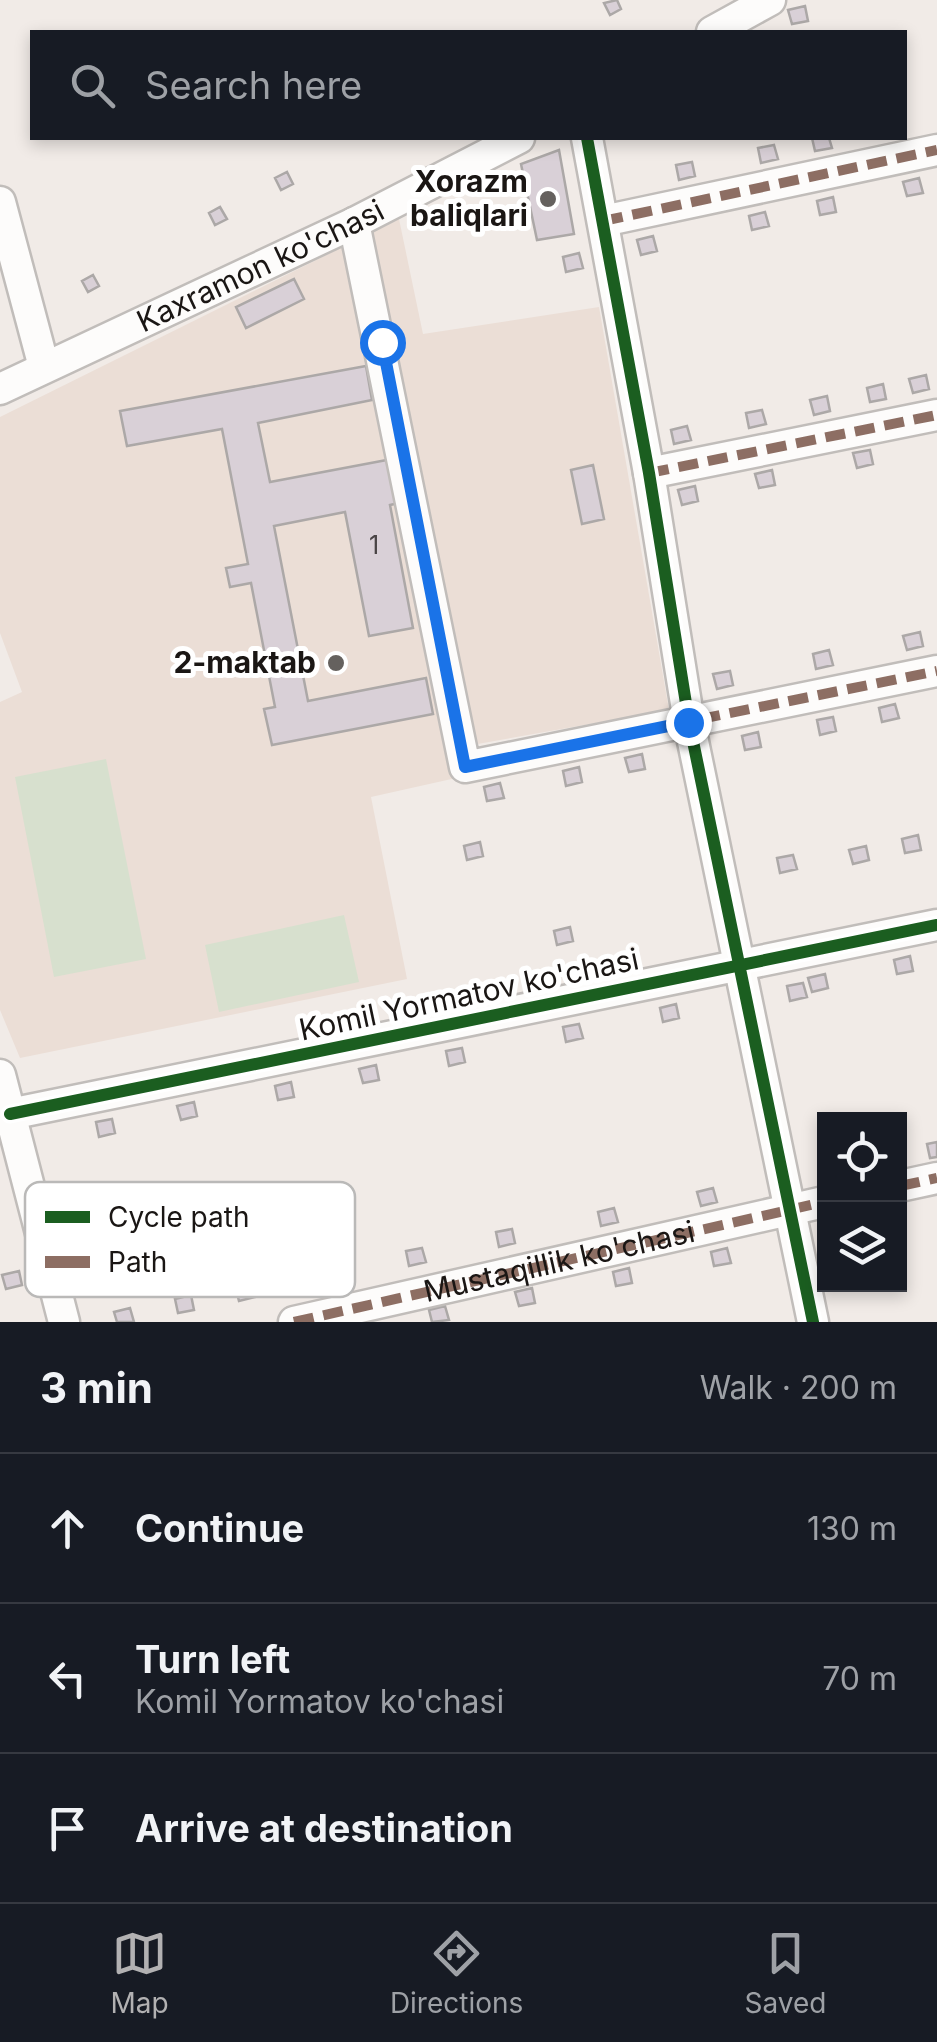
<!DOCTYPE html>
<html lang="en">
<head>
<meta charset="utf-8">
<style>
	:root { --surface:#171b24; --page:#242831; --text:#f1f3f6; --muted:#9ea1a6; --line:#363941; --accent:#b2b1b2 }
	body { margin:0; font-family:Inter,sans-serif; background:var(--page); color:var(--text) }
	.controls { position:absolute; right:30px; bottom:30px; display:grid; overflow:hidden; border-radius:0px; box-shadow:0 5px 15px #0003 }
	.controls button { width:90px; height:90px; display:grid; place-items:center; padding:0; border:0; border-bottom:2px solid var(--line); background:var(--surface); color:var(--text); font:50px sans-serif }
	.stop { position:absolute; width:30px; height:30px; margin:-22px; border:8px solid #1a73e8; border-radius:50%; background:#fff }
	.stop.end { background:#1a73e8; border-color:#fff; box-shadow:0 2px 10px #0008 }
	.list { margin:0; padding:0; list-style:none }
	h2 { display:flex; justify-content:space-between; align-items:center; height:130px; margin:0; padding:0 40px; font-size:42px }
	h2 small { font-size:32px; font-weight:400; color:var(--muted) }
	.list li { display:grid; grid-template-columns:65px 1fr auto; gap:30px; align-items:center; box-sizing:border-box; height:150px; padding:0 40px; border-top:2px solid var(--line) }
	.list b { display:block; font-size:38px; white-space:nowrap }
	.list p { margin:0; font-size:32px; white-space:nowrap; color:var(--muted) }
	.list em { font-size:32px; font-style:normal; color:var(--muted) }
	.icon { flex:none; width:55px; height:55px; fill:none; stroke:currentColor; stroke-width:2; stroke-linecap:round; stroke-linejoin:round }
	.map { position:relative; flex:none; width:937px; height:1322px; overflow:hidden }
	.search { position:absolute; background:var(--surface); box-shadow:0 5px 15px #0003; left:30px; right:30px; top:30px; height:110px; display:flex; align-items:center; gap:25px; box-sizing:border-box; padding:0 35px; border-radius:0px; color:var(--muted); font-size:38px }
	.sheet { height:580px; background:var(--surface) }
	nav { display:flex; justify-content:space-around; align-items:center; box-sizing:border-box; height:140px; border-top:2px solid var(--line); background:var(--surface); font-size:28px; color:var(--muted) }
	nav a { display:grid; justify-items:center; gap:5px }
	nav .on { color:var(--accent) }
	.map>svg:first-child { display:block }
</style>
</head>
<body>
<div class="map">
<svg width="937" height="1322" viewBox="0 0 937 1322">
	<rect width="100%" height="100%" fill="#f1ebe7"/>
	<path fill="#ebded6" d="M399 219 423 334 599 307 669 710 455 748 465 776 371 797 407 979 20 1058 0 1010V702L22 692 0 633V417Z"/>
	<path fill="#d7e0ce" d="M106 759 146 959 54 977 15 777Z
		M344 915 359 982 219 1012 205 945Z"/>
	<path fill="#d9d0d7" stroke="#aca8a7" stroke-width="2.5" d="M617 0 621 9 610 15 604 3Z
		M805 6 808 21 792 24 788 10Z
		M812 138H829L832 148 815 151Z
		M774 145 778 159 761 163 758 148Z
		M559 150 574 234 537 240 521 164Z
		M692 162 695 176 679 180 676 165Z
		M287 172 293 184 281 190 275 178Z
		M919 178 923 193 907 196 903 182Z
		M833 197 836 212 820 215 817 201Z
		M220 207 227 219 215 225 209 213Z
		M765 212 769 226 752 230 749 216Z
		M653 236 657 251 641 255 637 240Z
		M579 253 583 268 566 272 563 257Z
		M93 275 99 286 88 292 82 281Z
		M294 279 304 299 246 328 236 307Z
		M366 366 372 400 258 423 270 482 392 459 399 503 390 505 413 628 369 636 345 512 274 526 308 701 426 678 433 714 272 745 264 709 275 707 251 583 230 587 226 568 248 564 222 429 127 446 120 411Z
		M926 375 929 389 913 393 909 379Z
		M883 384 886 399 870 402 867 388Z
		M827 396 830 411 814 415 810 400Z
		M762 410 766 424 749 428 746 413Z
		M687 426 691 440 674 444 671 430Z
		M870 450 873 464 857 468 853 453Z
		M593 465 604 519 582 524 571 470Z
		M772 470 775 485 759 488 755 474Z
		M695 486 698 501 682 505 678 490Z
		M920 632 923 646 907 650 903 636Z
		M829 650 833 665 816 669 813 654Z
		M730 671 733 685 717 689 713 674Z
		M895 704 899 718 882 722 879 708Z
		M833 717 836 731 820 735 817 720Z
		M758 732 761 747 745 750 742 736Z
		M642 754 645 769 629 772 625 758Z
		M579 767 582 782 566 786 563 771Z
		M500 783 504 798 487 801 484 787Z
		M918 835 921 850 905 853 902 839Z
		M480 842 483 856 467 860 464 846Z
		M866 846 869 860 853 864 849 850Z
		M793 855 797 869 780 873 777 858Z
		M570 927 573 941 557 945 554 931Z
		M910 956 913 971 897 974 894 960Z
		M825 974 828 988 812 992 808 978Z
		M803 983 807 997 790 1001 787 986Z
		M676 1004 679 1018 663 1022 660 1008Z
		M579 1024 583 1038 566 1042 563 1027Z
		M462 1048 465 1062 449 1066 446 1051Z
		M376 1065 379 1080 363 1083 359 1069Z
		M291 1082 294 1097 278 1100 275 1086Z
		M194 1102 197 1116 181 1120 177 1106Z
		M112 1119 115 1133 99 1137 96 1122Z
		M937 1142V1157L930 1158 927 1144Z
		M713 1188 717 1202 701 1206 697 1192Z
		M614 1208 618 1222 601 1226 598 1212Z
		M512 1229 515 1243 499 1247 496 1232Z
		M422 1248 426 1262 409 1266 406 1251Z
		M727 1248 731 1263 714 1266 711 1252Z
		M629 1268 632 1283 616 1286 613 1272Z
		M19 1271 22 1285 6 1289 2 1275Z
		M252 1283 255 1297 239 1301 235 1286Z
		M532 1288 535 1303 519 1306 515 1292Z
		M191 1295 194 1310 178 1313 175 1299Z
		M445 1306 449 1320 432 1322 429 1310Z
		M130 1308 134 1322H117L114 1312Z"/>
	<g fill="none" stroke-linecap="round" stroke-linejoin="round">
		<defs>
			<g id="minor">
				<path d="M712 32 770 0"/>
				<path d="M587 138 649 473 689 722 813 1322"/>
				<path d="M0 202 44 367"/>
				<path d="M603 221 937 150"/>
				<path d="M354 223 465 767 937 671"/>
				<path id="s1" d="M0 389 354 223 519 138"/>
				<path d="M649 473 937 415"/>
				<path d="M0 1075 64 1322"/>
				<path d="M10 1114 937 925"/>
				<path d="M900 1186 937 1178"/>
				<path d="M294 1322 824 1202"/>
			</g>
		</defs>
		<use href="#minor" stroke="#c1bdba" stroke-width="35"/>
		<use href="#minor" stroke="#fdfcfb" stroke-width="30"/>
		<g stroke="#8d6e63" stroke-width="10" stroke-dasharray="20 10" stroke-linecap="butt">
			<path d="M603 221 937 150"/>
			<path d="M649 473 937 415"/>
			<path d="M465 767 937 671"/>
			<path d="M900 1186 937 1178"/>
			<path id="s2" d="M294 1322 824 1202"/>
		</g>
		<defs>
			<path id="cycleway" d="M587 138 649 473 689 722 813 1322
				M10 1114 937 925"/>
		</defs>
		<use href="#cycleway" stroke="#fff" stroke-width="19"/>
		<use href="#cycleway" stroke="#1b5e20" stroke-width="12"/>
	</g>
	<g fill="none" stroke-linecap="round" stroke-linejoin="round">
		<path stroke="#1a73e8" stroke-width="12" d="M382 342 465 767 688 722"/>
	</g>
	<g fill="#65615e" stroke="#fff" stroke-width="4">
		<circle cx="548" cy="199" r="10"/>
		<circle cx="336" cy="663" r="10"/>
	</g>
	<g text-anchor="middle" stroke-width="10" stroke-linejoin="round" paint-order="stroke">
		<g font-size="25" fill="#4a4445">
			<text x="374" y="554">1</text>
		</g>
		<g font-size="30" font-weight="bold" fill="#1a1614" stroke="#fff" text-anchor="end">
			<text x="528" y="192">Xorazm<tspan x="528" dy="34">baliqlari</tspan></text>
			<text x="316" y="673">2-maktab</text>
		</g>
		<g font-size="30" fill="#1a1614" stroke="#fff">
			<text dy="10" stroke="none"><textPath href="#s1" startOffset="288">Kaxramon ko'chasi</textPath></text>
			<text transform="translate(469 995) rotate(-12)" y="10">Komil Yormatov ko'chasi</text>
			<text dy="10" stroke="none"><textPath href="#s2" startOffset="272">Mustaqillik ko'chasi</textPath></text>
		</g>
	</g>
	<rect x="25" y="1182" width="330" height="115" rx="15" fill="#fff" stroke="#bab9b8" stroke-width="2.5"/>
	<rect x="45" y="1211" width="45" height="12" fill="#1b5e20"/>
	<rect x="45" y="1256" width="45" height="12" fill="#8d6e63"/>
	<g font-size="28" fill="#1a1614">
		<text x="108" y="1227">Cycle path</text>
		<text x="108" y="1272">Path</text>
	</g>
</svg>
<div class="controls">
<button><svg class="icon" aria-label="locate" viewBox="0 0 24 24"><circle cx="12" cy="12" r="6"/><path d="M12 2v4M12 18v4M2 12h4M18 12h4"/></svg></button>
<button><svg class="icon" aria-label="layers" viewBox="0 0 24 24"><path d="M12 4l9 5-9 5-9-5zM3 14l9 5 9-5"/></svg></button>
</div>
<div class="stop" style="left:382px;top:342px"></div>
<div class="stop end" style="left:688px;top:722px"></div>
<div class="search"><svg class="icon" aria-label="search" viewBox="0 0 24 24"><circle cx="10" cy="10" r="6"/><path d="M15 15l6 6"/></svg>Search here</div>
</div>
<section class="sheet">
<h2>3 min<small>Walk · 200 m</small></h2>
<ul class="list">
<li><svg class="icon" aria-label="ahead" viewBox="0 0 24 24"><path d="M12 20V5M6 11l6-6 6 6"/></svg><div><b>Continue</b></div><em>130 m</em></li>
<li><svg class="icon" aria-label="left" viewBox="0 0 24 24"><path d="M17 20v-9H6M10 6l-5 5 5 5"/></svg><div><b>Turn left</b><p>Komil Yormatov ko'chasi</p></div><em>70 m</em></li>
<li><svg class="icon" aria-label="arrive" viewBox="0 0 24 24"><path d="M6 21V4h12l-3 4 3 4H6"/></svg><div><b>Arrive at destination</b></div></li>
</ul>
</section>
<nav>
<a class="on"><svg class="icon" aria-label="map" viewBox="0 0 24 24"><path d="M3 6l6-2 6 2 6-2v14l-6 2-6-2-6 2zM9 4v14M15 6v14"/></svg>Map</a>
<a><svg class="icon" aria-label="directions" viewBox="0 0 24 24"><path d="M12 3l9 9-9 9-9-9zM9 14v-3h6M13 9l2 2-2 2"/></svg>Directions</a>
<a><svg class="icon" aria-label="saved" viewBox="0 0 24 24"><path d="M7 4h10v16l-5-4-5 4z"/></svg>Saved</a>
</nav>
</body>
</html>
